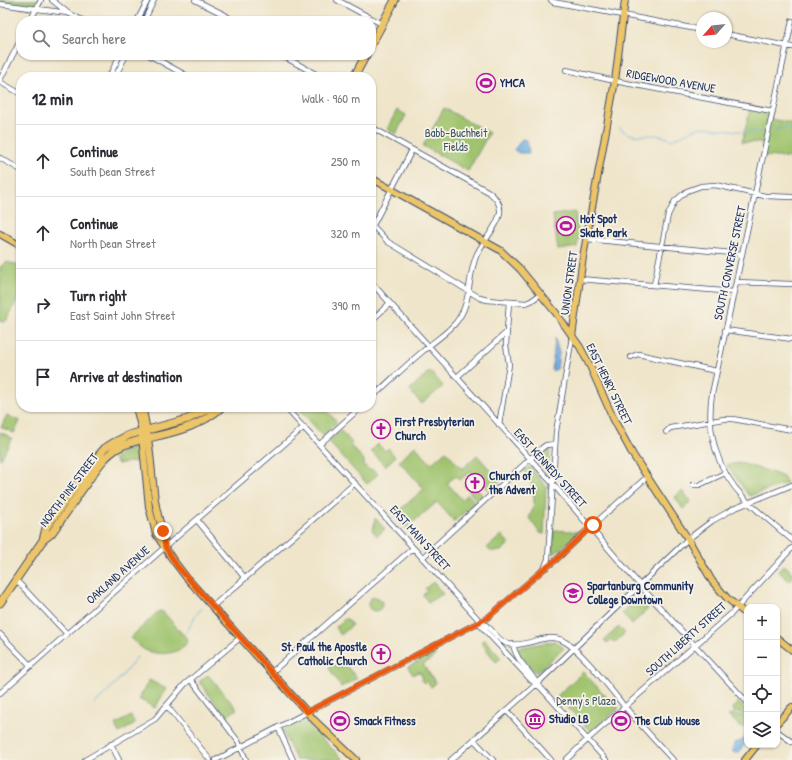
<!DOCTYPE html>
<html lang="en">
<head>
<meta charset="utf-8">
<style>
	:root { --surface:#fff; --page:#f7f7f7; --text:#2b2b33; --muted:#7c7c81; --line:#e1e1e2 }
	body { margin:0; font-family:"Patrick Hand",sans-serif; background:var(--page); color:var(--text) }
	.controls { position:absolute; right:12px; bottom:12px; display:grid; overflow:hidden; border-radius:8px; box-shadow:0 1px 3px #0004 }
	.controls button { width:36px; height:36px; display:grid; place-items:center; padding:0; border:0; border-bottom:1px solid var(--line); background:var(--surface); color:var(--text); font:20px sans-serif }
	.compass { position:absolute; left:696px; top:12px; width:36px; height:36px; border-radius:50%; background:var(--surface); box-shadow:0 1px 3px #0004; rotate:243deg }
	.stop { position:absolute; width:12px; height:12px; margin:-9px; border:3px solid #ea580c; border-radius:50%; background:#fff }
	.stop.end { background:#ea580c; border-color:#fff; box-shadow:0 1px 4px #0008 }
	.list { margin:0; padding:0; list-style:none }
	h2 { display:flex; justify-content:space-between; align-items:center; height:52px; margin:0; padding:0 16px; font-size:17px }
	h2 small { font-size:13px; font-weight:400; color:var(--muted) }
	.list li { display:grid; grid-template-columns:26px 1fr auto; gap:12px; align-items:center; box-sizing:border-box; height:72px; padding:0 16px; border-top:1px solid var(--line) }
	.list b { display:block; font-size:15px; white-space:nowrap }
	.list p { margin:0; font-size:13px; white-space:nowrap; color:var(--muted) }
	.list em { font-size:13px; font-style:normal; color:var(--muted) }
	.icon { flex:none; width:22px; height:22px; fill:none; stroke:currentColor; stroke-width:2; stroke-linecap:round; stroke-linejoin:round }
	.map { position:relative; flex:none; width:792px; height:760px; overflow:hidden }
	.search { position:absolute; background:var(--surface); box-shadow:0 1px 3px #0004; left:16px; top:16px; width:360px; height:44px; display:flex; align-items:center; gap:10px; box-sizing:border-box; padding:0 14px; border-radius:16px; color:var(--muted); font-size:15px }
	.panel { position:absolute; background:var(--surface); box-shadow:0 1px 3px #0004; left:16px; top:72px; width:360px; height:340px; border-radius:16px }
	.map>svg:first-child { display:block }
</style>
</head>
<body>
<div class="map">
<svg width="792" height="760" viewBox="0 0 792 760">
	<rect width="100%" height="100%" fill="#f7f3e8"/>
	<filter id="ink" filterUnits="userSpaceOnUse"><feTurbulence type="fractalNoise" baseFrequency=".025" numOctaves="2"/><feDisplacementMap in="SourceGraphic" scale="8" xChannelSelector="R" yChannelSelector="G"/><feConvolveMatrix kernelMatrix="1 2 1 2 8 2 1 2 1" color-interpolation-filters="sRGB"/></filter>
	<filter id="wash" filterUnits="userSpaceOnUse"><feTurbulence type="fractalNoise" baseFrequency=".012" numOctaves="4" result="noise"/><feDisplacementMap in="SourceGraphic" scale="16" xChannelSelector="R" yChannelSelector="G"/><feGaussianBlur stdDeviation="0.9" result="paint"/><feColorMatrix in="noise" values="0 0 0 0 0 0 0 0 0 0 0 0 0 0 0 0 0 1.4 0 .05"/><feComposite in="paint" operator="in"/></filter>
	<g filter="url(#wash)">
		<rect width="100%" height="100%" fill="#efe5ca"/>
		<path fill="#a0c46e" stroke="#5e7a66" d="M0 0H41L36 9 0 4Z
			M751 106 772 111 771 119 792 123V158L763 156 765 143 742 142Z
			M444 108 489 133 468 171 423 146Z
			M397 110 406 115 396 134 387 129Z
			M575 212 579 237 577 247 558 250 553 215Z
			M6 262 15 264 21 267V292L7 320 2 321 0 320V267Z
			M430 371 443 386 422 404 409 390Z
			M303 407H323L337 422 323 436 300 410Z
			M7 415 20 421 14 433 1 427Z
			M341 431 352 443 350 445 364 460V465L369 470H374L378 474 367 484 328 441Z
			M0 432 12 438 1 459H0Z
			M378 444 385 451 388 448 395 457 385 466 371 451Z
			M415 446 431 464 446 451 462 469 477 455 500 481 489 491 478 479 480 477 477 473 474 475 471 471 460 480 456 476 447 483 462 500 468 494 475 503 454 521 437 502 406 528 394 515 424 489 399 461Z
			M550 447 548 473 536 460 546 449Z
			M132 448H134L138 451V461L118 464 115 461V457Z
			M740 463 771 472 783 477 787 483 749 496 727 465Z
			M529 466 546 486 544 534 540 533 529 518C538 502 534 485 524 471Z
			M467 481 473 488 475 486 483 496 477 501 464 485Z
			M682 491 691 501 683 509 675 497Z
			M375 518 385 529 377 536 372 530 374 526Z
			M554 530 580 532 579 533 554 554 553 553Z
			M502 535 509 544 501 551H490L487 548Z
			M784 565 792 572V577L789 581 778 571Z
			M433 582 443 594 428 602 423 595 427 591 425 589Z
			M368 604a7 7 0 1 1 14 0a7 7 0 1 1-14 0Z
			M638 598 648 609 632 624 622 613Z
			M159 611 163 612 188 640C182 655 158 656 145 650 140 647 135 642 130 638Z
			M346 618 352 625 341 635 335 628Z
			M619 627 625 633 615 642 611 640 607 643 604 640Z
			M484 639 501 658 496 662 481 642Z
			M555 641 564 648 536 673 517 652 516 648Z
			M432 654 436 655 423 665 436 683 431 687 427 681 424 683 421 680 422 677 421 673 417 672 413 675 408 667Z
			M340 659 357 678 341 687 329 668Z
			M583 672 614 705 619 708 591 732 557 696Z
			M208 675 237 709 226 717 199 682Z
			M149 680 166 689 155 708 139 699Z
			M738 702 747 711V717L739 712H733L732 708Z
			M734 714 742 716 747 720V727H739L737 723 728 716Z
			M131 716 135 724 119 733 115 725Z
			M302 719 307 720 309 723V726L344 760H296L282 730Z"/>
		<path fill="#6dade1" stroke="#446ea0" d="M522 139 527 140 529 153H519L514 150Z
			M555 338 559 353 557 369 552 371Z
			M747 736V742C743 745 741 752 736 753L733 752 732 748 734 746V743L741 741Z"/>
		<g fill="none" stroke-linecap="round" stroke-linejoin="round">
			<path stroke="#6dade1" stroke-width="1" d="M619 127C629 138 640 135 653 135 659 135 666 137 672 140L695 129 703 127 747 132H765
				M774 129 792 128
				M186 634 195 616 202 608
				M94 704C111 689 124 675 137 657"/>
		</g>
	</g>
	<g filter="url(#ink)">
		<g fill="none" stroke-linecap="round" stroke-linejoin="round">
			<defs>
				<path id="minor" d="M52 0 68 13 84 21
					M195 0 225 15 233 21
					M337 0 382 24
					M551 0 553 2 702 30
					M0 4 68 13
					M30 21 41 0
					M137 21 148 0
					M144 21 154 0
					M792 21 712 394C706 432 717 470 744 498 759 513 776 526 792 540
					M726 34 792 47
					M149 55 189 77
					M281 55 321 77
					M566 70 615 81 772 111
					M109 77 120 55
					M115 77 126 55
					M0 80 21 39
					M0 82 21 94
					M371 127 489 192C495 197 501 203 500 212 499 225 483 241 477 254 467 276 472 302 457 321 449 332 438 338 428 347 408 363 390 381 371 398
					M0 158 21 170
					M373 226 388 242 395 246 480 298 487 300 526 303 531 301 541 294
					M372 227 412 150
					M587 239 742 254
					M580 279 734 292
					M371 282 553 484 644 590 747 702
					M736 282 792 284
					M654 285 668 215 675 201 687 191 701 186 715 185 765 196 792 197
					M371 321 390 303
					M725 330 792 339
					M631 357 638 354 716 371
					M457 377 507 332
					M285 407 478 619 481 626 494 640 530 679 541 688 606 760
					M499 425 509 365 506 345 509 302
					M666 432 670 428 724 419H733L792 430
					M320 444 361 407
					M693 485H699L725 473
					M197 520 245 578
					M422 558 542 448 546 445 555 444
					M544 569 548 559 556 432 572 337
					M15 579 67 634
					M213 606 355 483
					M480 622C492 625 495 640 508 644 525 648 543 634 559 639 577 644 611 690 624 706 640 724 656 742 673 760
					M0 634 31 666
					M513 644C516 661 528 668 536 682
					M272 672 413 548
					M191 680 238 741 246 760
					M0 693 165 547 304 427
					M167 706 210 760
					M507 711 551 760
					M278 727 293 760
					M777 731 792 742
					M474 740 493 760
					M111 744 119 760
					M85 760 155 719 185 684 241 637
					M216 760 487 618 544 569 556 560 584 533 647 477
					M451 760 541 680 688 539 712 521 733 509 792 485
					M566 760 588 739 732 613 792 548"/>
				<path id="major" d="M371 178 500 250 520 269 556 313 580 347 590 366 613 418 633 455 688 539 712 581 727 598 747 615
					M0 234 21 246
					M572 337 583 257 615 81 625 0
					M136 407 141 427 149 507 154 526 156 534 173 560 186 577 315 721 356 760
					M142 407C150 437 151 469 155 500 157 515 163 530 165 545
					M777 638 792 650
					M777 723 792 707
					M745 760 757 745"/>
				<path id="highway" d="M371 45 395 0
					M354 77 366 55
					M43 540 46 528 93 462 105 448 113 443 129 435 188 419 212 407
					M0 603 43 540 51 534C61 520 71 506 81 491 92 476 102 457 118 448 129 442 141 440 153 437 179 431 202 425 222 407"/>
			</defs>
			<use href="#minor" stroke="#3b4a6e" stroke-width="6"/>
			<use href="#major" stroke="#3b4a6e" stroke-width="8"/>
			<use href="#highway" stroke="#3b4a6e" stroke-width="9"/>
			<use href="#minor" stroke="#fff" stroke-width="4.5"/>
			<use href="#major" stroke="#ecc569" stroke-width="6"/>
			<use href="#highway" stroke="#ecc569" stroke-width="7"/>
		</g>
	</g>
	<g fill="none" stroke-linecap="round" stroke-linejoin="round" filter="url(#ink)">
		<path stroke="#ea580c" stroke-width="5" d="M163 531 165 547 177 566 307 712 487 618 544 569 556 560 593 525"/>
	</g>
	<defs>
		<symbol id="stadium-ring" viewBox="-11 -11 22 22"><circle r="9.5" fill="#f7f3e8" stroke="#b5179e" stroke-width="1.5"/><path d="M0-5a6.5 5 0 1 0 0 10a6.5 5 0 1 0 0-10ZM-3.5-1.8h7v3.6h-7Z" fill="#b5179e"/></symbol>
		<symbol id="church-ring" viewBox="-11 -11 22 22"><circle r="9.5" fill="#f7f3e8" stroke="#b5179e" stroke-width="1.5"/><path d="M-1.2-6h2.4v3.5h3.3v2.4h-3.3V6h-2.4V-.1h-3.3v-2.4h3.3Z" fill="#b5179e"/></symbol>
		<symbol id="university-ring" viewBox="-11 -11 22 22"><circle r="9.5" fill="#f7f3e8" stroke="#b5179e" stroke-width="1.5"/><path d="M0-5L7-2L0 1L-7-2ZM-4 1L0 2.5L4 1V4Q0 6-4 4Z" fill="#b5179e"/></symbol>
		<symbol id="museum-ring" viewBox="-11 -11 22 22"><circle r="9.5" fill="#f7f3e8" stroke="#b5179e" stroke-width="1.5"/><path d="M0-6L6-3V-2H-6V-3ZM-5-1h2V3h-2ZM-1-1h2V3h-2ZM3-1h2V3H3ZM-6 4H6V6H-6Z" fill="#b5179e"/></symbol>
	</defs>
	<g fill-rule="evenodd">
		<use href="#stadium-ring" x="475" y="72" width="22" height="22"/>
		<use href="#stadium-ring" x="555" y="215" width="22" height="22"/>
		<use href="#church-ring" x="370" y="418" width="22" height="22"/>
		<use href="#church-ring" x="464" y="472" width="22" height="22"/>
		<use href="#university-ring" x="562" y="582" width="22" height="22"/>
		<use href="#church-ring" x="370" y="643" width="22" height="22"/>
		<use href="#museum-ring" x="524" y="708" width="22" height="22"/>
		<use href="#stadium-ring" x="329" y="710" width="22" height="22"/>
		<use href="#stadium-ring" x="610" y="710" width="22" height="22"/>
	</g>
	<g text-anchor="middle" stroke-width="3.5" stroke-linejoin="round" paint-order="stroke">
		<g font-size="12" fill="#1b2f5e" stroke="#f7f3e8">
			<text transform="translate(671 81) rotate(10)" y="4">RIDGEWOOD AVENUE</text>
			<text transform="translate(730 263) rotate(-78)" y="4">SOUTH CONVERSE STREET</text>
			<text transform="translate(569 283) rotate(-82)" y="4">UNION STREET</text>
			<text transform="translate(609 384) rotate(64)" y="4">EAST HENRY STREET</text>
			<text transform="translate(550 468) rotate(48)" y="4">EAST KENNEDY STREET</text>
			<text transform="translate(69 490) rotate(-53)" y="4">NORTH PINE STREET</text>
			<text transform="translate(420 538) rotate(48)" y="4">EAST MAIN STREET</text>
			<text transform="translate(118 575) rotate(-42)" y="4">OAKLAND AVENUE</text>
			<text transform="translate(686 639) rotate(-42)" y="4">SOUTH LIBERTY STREET</text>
		</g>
		<g font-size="12" font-weight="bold" fill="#1b2f5e" stroke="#f7f3e8" text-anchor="start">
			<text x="500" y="87">YMCA</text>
			<text x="580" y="223">Hot Spot<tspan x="580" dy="14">Skate Park</tspan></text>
			<text x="395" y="426">First Presbyterian<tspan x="395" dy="14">Church</tspan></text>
			<text x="489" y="480">Church of<tspan x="489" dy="14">the Advent</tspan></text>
			<text x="587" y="590">Spartanburg Community<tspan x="587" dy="14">College Downtown</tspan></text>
			<text x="367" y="651" text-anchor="end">St. Paul the Apostle<tspan x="367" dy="14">Catholic Church</tspan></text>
			<text x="549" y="723">Studio LB</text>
			<text x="354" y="725">Smack Fitness</text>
			<text x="635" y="725">The Club House</text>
		</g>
		<g font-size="12" fill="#3c5462" stroke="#f7f3e8">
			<text x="456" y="137">Babb-Buchheit<tspan x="456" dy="14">Fields</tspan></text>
			<text x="586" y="705">Denny's Plaza</text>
		</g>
	</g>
</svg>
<div class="controls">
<button>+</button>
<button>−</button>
<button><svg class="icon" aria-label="locate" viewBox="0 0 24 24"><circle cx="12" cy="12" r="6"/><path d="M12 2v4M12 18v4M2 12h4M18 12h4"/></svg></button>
<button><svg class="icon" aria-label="layers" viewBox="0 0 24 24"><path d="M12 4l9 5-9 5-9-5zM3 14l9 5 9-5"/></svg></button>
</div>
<svg class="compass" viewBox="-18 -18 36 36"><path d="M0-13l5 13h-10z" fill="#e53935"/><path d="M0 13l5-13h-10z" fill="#7c7c81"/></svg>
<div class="stop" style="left:593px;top:525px"></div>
<div class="stop end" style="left:163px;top:531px"></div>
<div class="search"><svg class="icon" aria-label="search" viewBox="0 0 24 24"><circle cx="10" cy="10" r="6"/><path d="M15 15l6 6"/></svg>Search here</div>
<section class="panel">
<h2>12 min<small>Walk · 960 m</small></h2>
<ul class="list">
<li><svg class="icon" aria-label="ahead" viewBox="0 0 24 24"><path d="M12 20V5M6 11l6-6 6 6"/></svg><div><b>Continue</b><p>South Dean Street</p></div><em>250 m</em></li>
<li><svg class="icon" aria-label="ahead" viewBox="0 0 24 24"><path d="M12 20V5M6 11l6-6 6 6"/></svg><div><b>Continue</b><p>North Dean Street</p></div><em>320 m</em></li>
<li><svg class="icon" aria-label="right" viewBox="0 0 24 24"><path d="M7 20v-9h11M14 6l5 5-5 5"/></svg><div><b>Turn right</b><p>East Saint John Street</p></div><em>390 m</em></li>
<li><svg class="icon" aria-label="arrive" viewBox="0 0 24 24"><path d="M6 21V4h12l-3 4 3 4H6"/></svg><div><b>Arrive at destination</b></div></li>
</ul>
</section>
</div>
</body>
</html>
